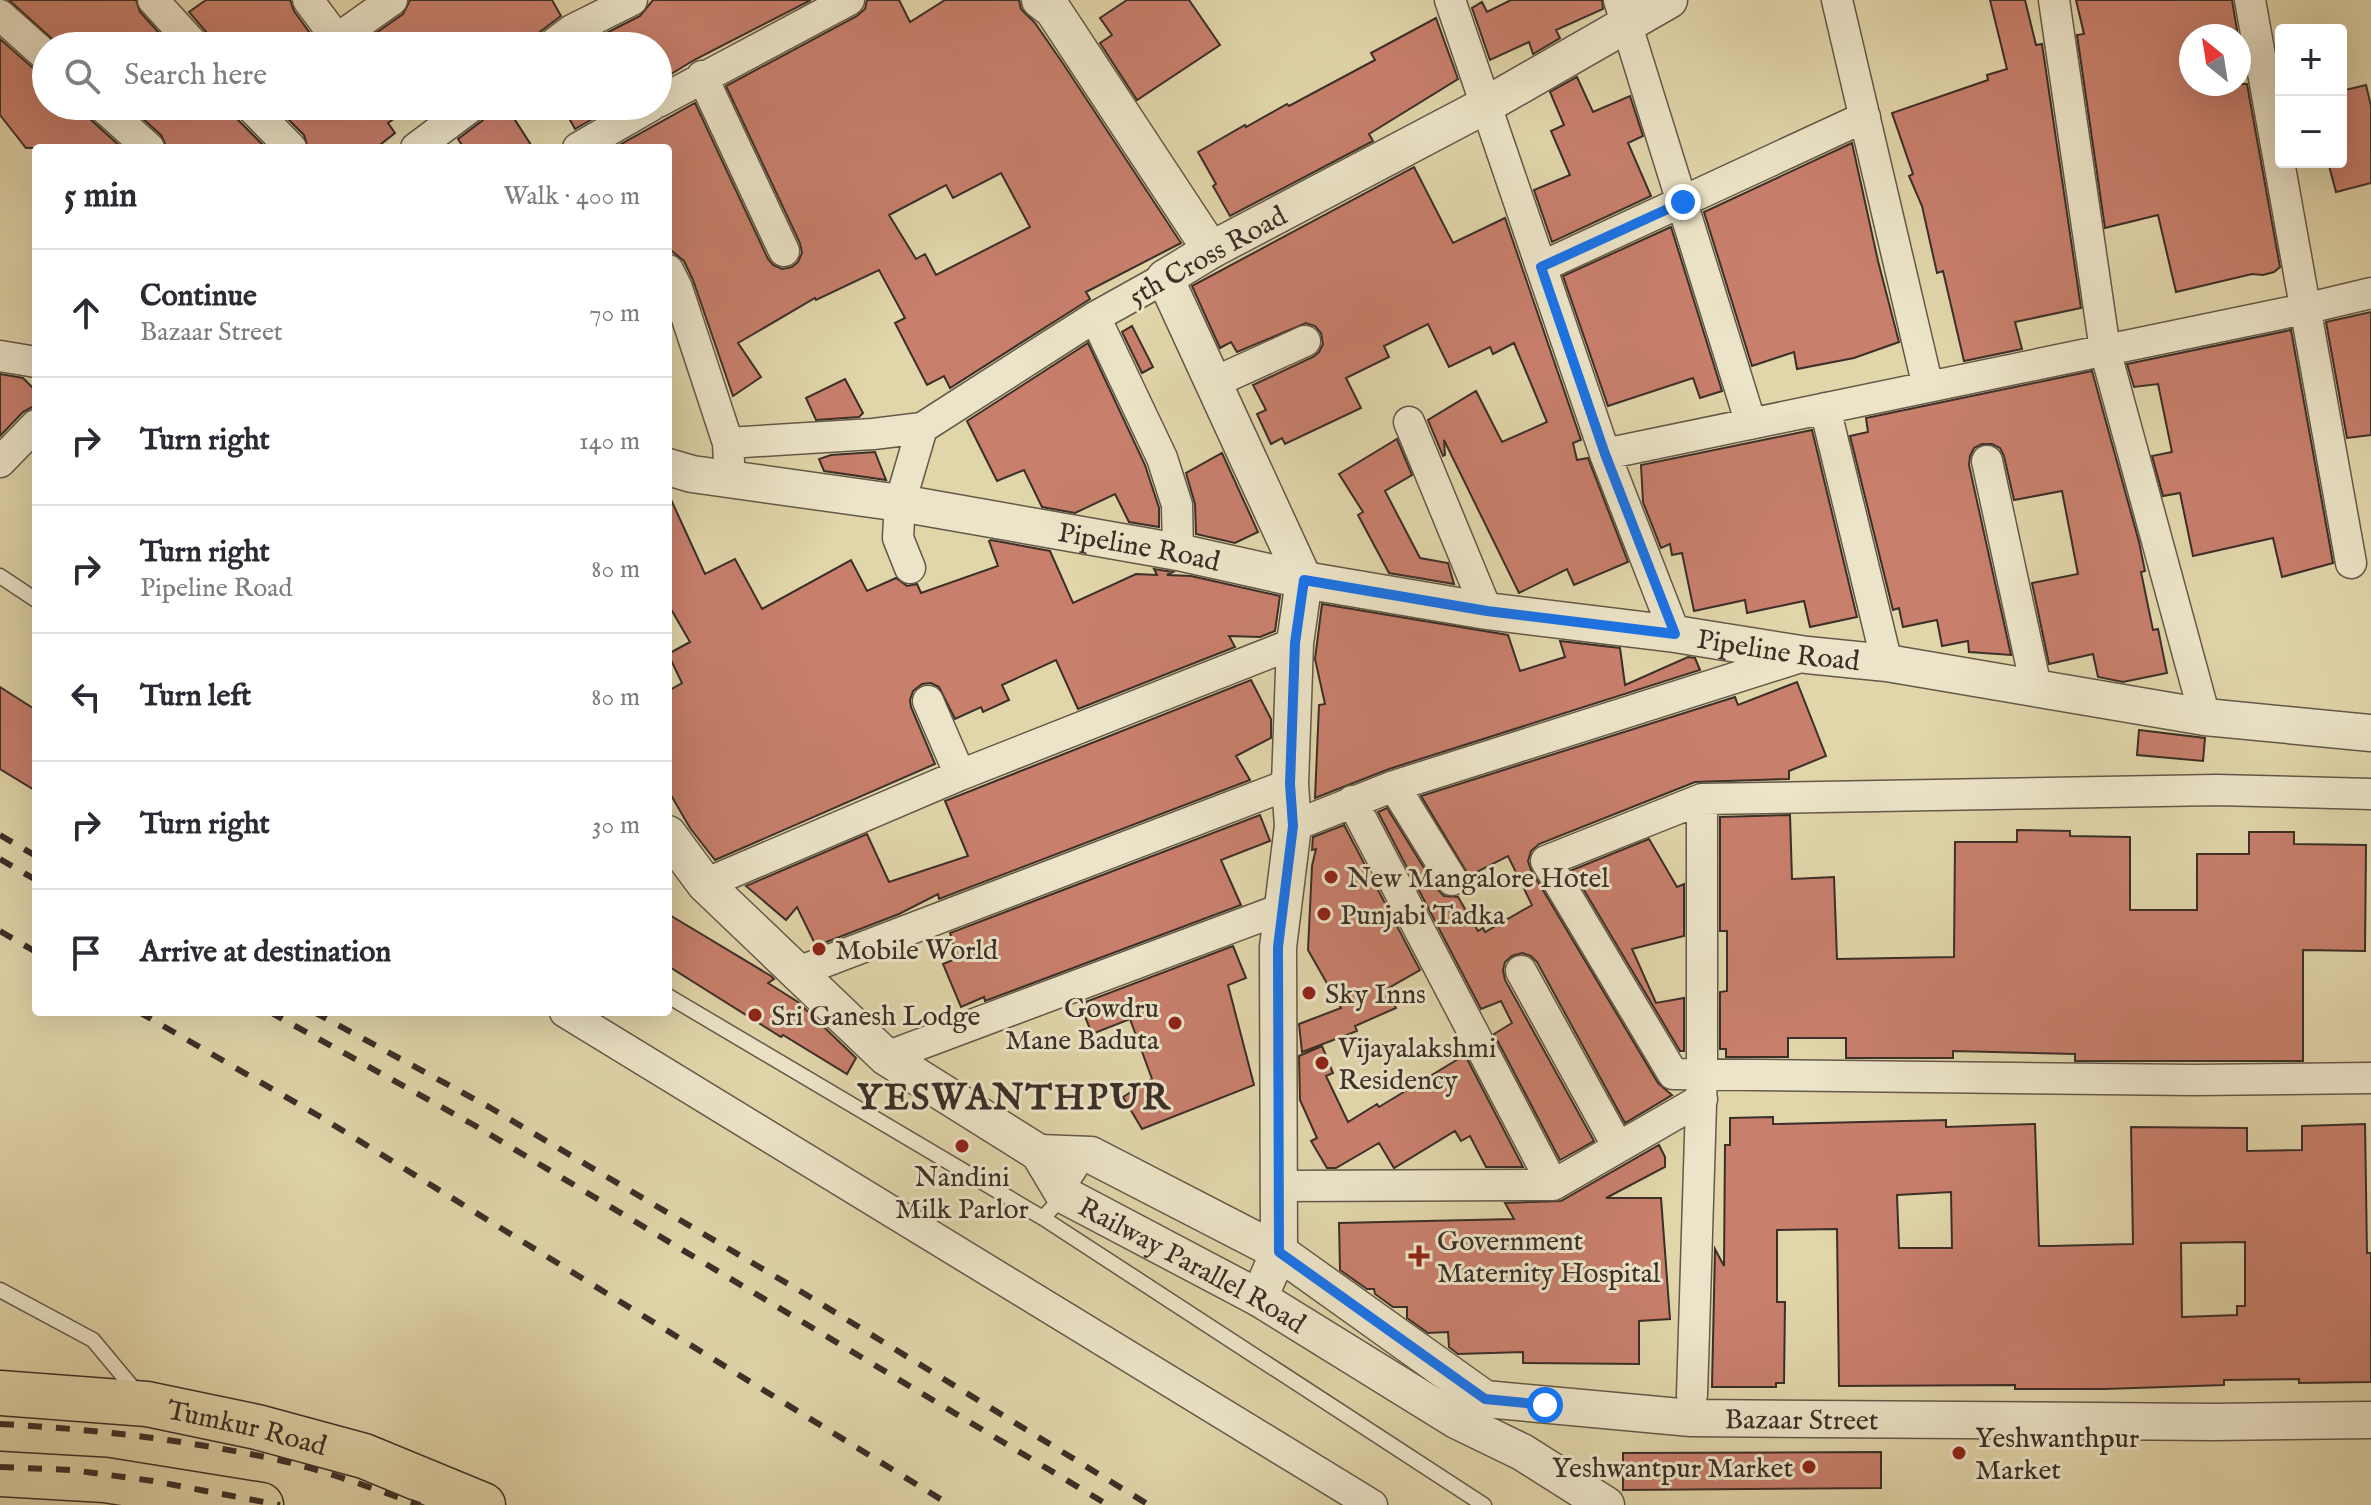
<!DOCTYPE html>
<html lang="en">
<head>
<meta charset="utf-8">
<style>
	:root { --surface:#fff; --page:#f2f2f3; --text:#2b2b33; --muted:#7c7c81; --line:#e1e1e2 }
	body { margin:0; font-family:"IM FELL English",serif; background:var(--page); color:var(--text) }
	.controls { position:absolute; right:24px; top:24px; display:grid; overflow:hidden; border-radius:8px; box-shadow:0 8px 32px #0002 }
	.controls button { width:72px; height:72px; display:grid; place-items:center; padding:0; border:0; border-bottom:2px solid var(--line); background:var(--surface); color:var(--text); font:40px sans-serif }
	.compass { position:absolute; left:2179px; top:24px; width:72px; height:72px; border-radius:50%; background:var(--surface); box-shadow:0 8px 32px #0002; rotate:330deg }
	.stop { position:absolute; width:24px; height:24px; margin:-18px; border:6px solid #1a73e8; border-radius:50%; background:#fff }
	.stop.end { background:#1a73e8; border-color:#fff; box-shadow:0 2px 8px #0008 }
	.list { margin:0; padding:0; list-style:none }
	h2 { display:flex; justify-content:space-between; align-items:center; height:104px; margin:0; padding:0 32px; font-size:34px }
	h2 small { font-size:26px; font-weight:400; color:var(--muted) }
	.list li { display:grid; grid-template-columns:52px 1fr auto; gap:24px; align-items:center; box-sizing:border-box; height:128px; padding:0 32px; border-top:2px solid var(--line) }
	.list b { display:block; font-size:30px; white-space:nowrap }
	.list p { margin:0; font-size:26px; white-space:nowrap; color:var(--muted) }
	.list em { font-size:26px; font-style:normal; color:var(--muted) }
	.icon { flex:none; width:44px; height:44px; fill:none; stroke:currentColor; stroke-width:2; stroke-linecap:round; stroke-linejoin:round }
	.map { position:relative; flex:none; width:2371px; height:1505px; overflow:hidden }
	.search { position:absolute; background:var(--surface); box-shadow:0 8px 32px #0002; left:32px; top:32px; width:640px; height:88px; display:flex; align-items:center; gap:20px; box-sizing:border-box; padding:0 28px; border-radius:44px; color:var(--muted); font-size:30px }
	.panel { position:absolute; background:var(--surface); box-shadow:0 8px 32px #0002; left:32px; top:144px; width:640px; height:872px; border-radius:8px }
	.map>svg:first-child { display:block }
</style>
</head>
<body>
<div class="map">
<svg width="2371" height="1505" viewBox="0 0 2371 1505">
	<rect width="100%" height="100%" fill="#e1d5aa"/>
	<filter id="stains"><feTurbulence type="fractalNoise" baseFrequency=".0025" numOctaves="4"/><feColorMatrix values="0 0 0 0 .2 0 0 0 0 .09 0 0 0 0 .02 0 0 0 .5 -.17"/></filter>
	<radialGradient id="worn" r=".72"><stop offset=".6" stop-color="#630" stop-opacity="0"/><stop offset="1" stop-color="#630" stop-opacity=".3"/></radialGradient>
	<path fill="#c87f6c" stroke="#3b2f28" stroke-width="2" fill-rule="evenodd" d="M9 0H136L140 12 171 46H60Z
		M206 0H290L294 11 312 36 305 46H212L208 34 189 12Z
		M410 0H552L561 16 540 32 533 46H386L376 33 403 14Z
		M653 0H811L694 60 658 82V46H581L640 16Z
		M867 0H899L910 22 945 0H1019L1021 9 1035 23 1064 65 1181 243 1086 292 1090 299 950 388 944 376 927 385 895 323 905 318 879 270 816 300 815 298 738 343 761 377 733 396 693 280 684 261 668 248V148H614L695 103 768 259 773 265 782 269 792 267 798 262 802 253 800 243 726 86 857 16 865 9ZM1001 173 1030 227 936 275 925 254 916 259 889 215 946 185 953 198Z
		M1127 0H1189L1220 45 1137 100 1100 43 1112 35 1100 18Z
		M1511 0H1602L1603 9 1556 30 1560 38 1533 54 1529 42 1490 60 1472 8 1482 2 1487 12Z
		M1990 0H2025L2036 45 2042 44 2081 308 2015 322 2022 349 1964 361 1943 271 1937 273 1922 206 1909 176 1913 174 1892 113 1988 80 1987 75 2007 69Z
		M2076 0H2232L2238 36H2191V84H2247L2280 267 2274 272 2263 275 2252 274 2176 292 2158 215 2105 228 2077 35 2084 34Z
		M1436 18 1458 79 1369 134 1373 141 1230 216 1213 186 1216 184 1198 152 1245 125 1246 127 1287 104 1289 106 1375 60 1371 53Z
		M0 39 34 69 46 74V106H84L90 119 122 148H26L0 115Z
		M1577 77 1593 112 1630 96 1643 136 1628 143 1651 196 1552 242 1534 190 1570 175 1551 131 1564 125 1550 92Z
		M2366 85 2371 106V183L2336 192 2328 162H2341V91Z
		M129 106H232L237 119 266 148H167L161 135Z
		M275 106H412L388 123 395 133 376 148H308L304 135Z
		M490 106H506L533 148H464L458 139 483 120Z
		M562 106H615L575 129Z
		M1852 143 1878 261 1899 342 1854 358 1797 369 1794 352 1752 366 1704 212Z
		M1414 167 1453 243 1505 218 1581 440 1573 443 1577 460 1588 458 1628 562 1574 585 1567 569 1519 593 1444 440 1445 455 1443 456 1428 420 1476 391 1502 442 1547 422 1514 343 1493 354 1490 347 1449 367 1428 324 1384 346 1389 357 1346 378 1361 408 1285 444 1282 438 1271 444 1257 414 1266 410 1253 385 1313 357 1319 352 1323 344 1321 333 1315 326 1306 323 1237 352 1231 342 1220 348 1192 286Z
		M1671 227 1722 391 1700 398 1693 378 1608 406 1563 276Z
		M2371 312V435L2347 438 2326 322Z
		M1132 326 1153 367 1142 373 1122 332Z
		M2291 330 2333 563 2282 577 2273 538 2193 556 2180 493 2163 496 2152 456 2172 452 2158 384 2134 387 2127 364Z
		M1088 343 1145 465 1159 508V527L1129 522 1115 494 1075 513 1042 507 1024 470 997 481 967 421Z
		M2092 371 2139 542 2145 571 2141 572 2153 630 2158 629 2167 673 2123 682 2098 677 2093 654 2049 664 2032 583 2078 574 2062 491 2014 500 2004 456 2000 448 1992 444H1982L1974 448 1970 456 1969 465 2011 655 1969 652 1968 641 1942 646 1937 620 1903 627 1899 608 1893 610 1850 436 1868 432 1866 418Z
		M0 374 23 378 36 391V405L23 412 0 436Z
		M845 379 863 413 859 417 816 420 806 398Z
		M1812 430 1857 617 1810 627 1804 601 1747 613 1745 600 1694 611 1682 553 1672 555 1670 544 1661 548 1643 502 1641 465Z
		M1397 439 1412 475 1385 491 1420 558 1448 563 1454 584 1389 573 1358 515 1363 512 1339 474Z
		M875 452 886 480 824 471 819 459 831 455Z
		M1222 453 1258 532 1235 543 1196 534 1195 504 1186 473Z
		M668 493 705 574 735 559 762 609 851 560 867 591 896 578 907 586 917 584 921 593 998 566 989 541 991 540 1050 551 1073 603 1136 574 1157 575 1154 569 1173 572 1167 575 1191 576 1280 596 1275 631 1260 637 1229 636 1235 647 1078 709 1056 660 1002 685 1009 700 983 712 981 707 955 719 939 687 931 683 922 684 913 691 910 700 911 707 935 764 715 860 690 828 668 790V691L682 683 668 654 690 642 668 604Z
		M1322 604 1508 635 1520 671 1565 657 1560 641 1620 648 1625 685 1688 657 1695 658 1700 670 1389 769 1315 798 1319 705 1325 704 1315 659Z
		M1251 680 1271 719V738L1236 756 1250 780 939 899 938 894 899 914 816 946 797 907 786 920 746 886 867 834 889 882 968 856 945 801Z
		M1797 682 1826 756 1789 771V779L1695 782 1539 844 1531 851 1528 861 1531 870 1658 1083 1672 1095 1625 1123 1537 962 1531 956 1522 953 1512 956 1505 962 1503 970 1505 980 1594 1141 1560 1160 1494 1034 1512 1023 1501 1001 1481 1009 1378 812 1387 808 1437 889 1444 896 1458 897 1478 931 1483 928 1485 932 1532 905 1508 856 1469 876 1421 796 1735 697 1738 705Z
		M0 687 36 710V791L0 769Z
		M2139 730 2205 738 2203 761 2137 755Z
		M1260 815 1270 841 1221 860 1241 905 985 1001 984 997 961 1007 943 964 958 958 950 933Z
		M1790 815 1792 879 1834 877 1837 959 1954 957 1955 842H2017V830L2070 831V836L2130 837V910H2197V854H2249V832H2294V844L2366 845 2365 951 2303 950V1061H2075V1054L1953 1051V1058H1846V1038H1788V1057H1726V1049H1720V992L1727 991V931H1720V817Z
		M1344 825 1420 970 1387 989 1396 1008 1355 1026 1357 1031 1302 1052 1299 1024 1341 1008 1308 950 1312 866 1316 849 1312 850 1313 837Z
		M1649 839 1677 887 1684 884V936L1632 949 1656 1003 1684 998V1051H1680L1572 870Z
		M668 914 771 976 774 979 768 983 798 1002 856 1058 847 1074 783 1035 781 1037 668 966Z
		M1233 946 1246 978 1228 985 1254 1085 1142 1129 1123 1097 1152 1079 1130 1019 1092 1034 1080 1004Z
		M1322 1046 1333 1073 1326 1076 1348 1122 1377 1104 1379 1107 1465 1055 1523 1167H1486L1470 1136 1461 1141 1455 1131 1394 1168 1379 1143 1336 1168H1327L1311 1141 1317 1138 1300 1100 1299 1056Z
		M1773 1117V1124L1946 1120V1127L2035 1124 2039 1246H2050L2133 1244 2131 1127 2247 1128V1151L2302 1150V1126L2365 1124 2367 1253H2371V1382L2299 1383V1379L2224 1380V1385L2105 1389H2015V1385L1839 1386 1837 1229 1777 1230V1302H1785L1784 1383H1776V1387H1712L1715 1249 1724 1266 1725 1145H1730V1118ZM1951 1192 1952 1248H1899L1897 1195ZM2245 1242V1306H2237V1315L2182 1317 2181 1243Z
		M1659 1145 1665 1157V1167L1606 1198H1661L1670 1319 1639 1321V1364L1523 1363V1352L1458 1354 1449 1347 1448 1332 1428 1333 1407 1318V1307H1393L1375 1294 1374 1289H1367L1340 1270 1339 1223 1514 1219 1505 1203 1561 1201Z
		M1881 1452V1488L1623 1490V1453Z"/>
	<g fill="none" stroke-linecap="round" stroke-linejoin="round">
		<defs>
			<path id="service" d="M0 576 36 600
				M668 996 1043 1218 1484 1505
				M1043 1218 1064 1195 1088 1158
				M0 1290 93 1340 138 1394"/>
			<path id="minor" d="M153 0 195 46
				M308 0 337 39
				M1450 0 1605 454 1675 634
				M1619 0 1751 424
				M1837 0 1928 387
				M2054 0 2105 350 2205 717
				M2250 0 2351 563
				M0 15 46 56
				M327 46 392 0
				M551 46 572 30 632 0
				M702 76 784 251
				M658 102 849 0
				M102 106 149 148
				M250 106 291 148
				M416 148 472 106
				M578 148 651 106
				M1541 267 1865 117
				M668 270 677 288 728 443 729 462
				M1095 317 1162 458 1177 505 1178 552
				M0 356 36 362
				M1215 382 1305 341
				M1825 408 1887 663
				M1409 422 1487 611
				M728 443 873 434 922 428 1095 317 1165 278
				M1605 454 2304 309 2371 293
				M1987 461 2036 687
				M0 462 36 425
				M910 568 898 538 900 503 922 428
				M928 701 960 775
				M1394 786 1452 880
				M2371 794 2217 790 1702 799 1546 861 1673 1074 2194 1080 2371 1078
				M1352 801 1553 1185
				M1293 826 1394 786 1807 655
				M705 884 960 775 1295 643
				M1521 971 1618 1147
				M798 972 1290 784
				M565 1012 1372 1505
				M886 1057 1284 908
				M1278 1186 1553 1185 1702 1099
				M1692 1395 1702 1072V799"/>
			<g id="tertiary">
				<path d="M1040 0 1053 10 1211 250"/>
				<path id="s1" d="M668 467 692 474 900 503 1178 552 1304 580 1487 611 1675 634 1807 655 1887 663 2205 717 2371 733"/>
				<path id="s2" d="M668 834 705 884 886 1057 1039 1153 1064 1195 1259 1298 1456 1420 1522 1452 1606 1505"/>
				<path id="s3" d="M1039 1153 1091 1155 1279 1252 1485 1399 1691 1418 2214 1422 2371 1420"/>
				<path d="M1259 1298 1279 1252 1278 947 1293 826 1290 784 1295 643 1304 580 1165 278 1211 250 1486 105 1669 0"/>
			</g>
			<g id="trunk">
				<path id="s4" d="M0 1393 147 1404 257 1427 364 1456 483 1505"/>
				<path d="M0 1474 105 1480 261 1505"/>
			</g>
		</defs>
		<use href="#service" stroke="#645848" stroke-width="17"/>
		<use href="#minor" stroke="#645848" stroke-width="33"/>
		<use href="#tertiary" stroke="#645848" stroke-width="39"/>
		<use href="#trunk" stroke="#3b2f28" stroke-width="47"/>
		<use href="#service" stroke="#ece4c8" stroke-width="14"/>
		<use href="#minor" stroke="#ece4c8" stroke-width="30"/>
		<use href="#tertiary" stroke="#ece4c8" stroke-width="36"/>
		<use href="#trunk" stroke="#e1d5aa" stroke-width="44"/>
		<path stroke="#3b2f28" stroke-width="6" stroke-dasharray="14 14" stroke-linecap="butt" d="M0 835 36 856
			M0 859 36 880
			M0 931 36 952
			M139 1012 319 1116 950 1505
			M270 1012 474 1125 1108 1505
			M314 1012 489 1107 805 1294 1149 1505
			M0 1424C94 1429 187 1440 279 1460 327 1471 374 1489 420 1505
			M0 1467 72 1470 153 1481 280 1505"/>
	</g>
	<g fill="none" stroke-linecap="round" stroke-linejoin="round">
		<path stroke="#1a73e8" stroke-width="10" d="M1545 1405 1485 1399 1279 1252 1278 947 1293 826 1290 784 1295 643 1304 580 1487 611 1675 634 1605 454 1541 267 1683 202"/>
	</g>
	<g fill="#8f2418" stroke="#ece4c8" stroke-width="3">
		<circle cx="1331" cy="877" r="8"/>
		<circle cx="1324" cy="914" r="8"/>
		<circle cx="819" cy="949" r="8"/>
		<circle cx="1309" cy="993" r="8"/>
		<circle cx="755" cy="1015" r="8"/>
		<circle cx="1175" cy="1023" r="8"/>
		<circle cx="1322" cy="1063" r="8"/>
		<circle cx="962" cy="1146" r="8"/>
		<path d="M1415 1244h8v8h8v8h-8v8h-8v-8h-8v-8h8z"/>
		<circle cx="1959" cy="1453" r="8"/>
		<circle cx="1809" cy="1467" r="8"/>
	</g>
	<g text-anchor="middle" stroke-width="6" stroke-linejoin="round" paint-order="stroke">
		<g font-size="28" fill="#3b2f28" stroke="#ece4c8">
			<text transform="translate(1207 255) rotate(-29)" y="10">5th Cross Road</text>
			<text dy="10" stroke="none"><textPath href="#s1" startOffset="478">Pipeline Road</textPath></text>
			<text dy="10" stroke="none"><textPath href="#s1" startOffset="1126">Pipeline Road</textPath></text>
			<text dy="10" stroke="none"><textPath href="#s2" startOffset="688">Railway Parallel Road</textPath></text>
			<text dy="10" stroke="none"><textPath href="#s3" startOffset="834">Bazaar Street</textPath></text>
			<text dy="10" stroke="none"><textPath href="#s4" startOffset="250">Tumkur Road</textPath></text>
		</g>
		<g font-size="28" fill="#3b2f28" stroke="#ece4c8" text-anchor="start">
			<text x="1347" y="887">New Mangalore Hotel</text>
			<text x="1340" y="924">Punjabi Tadka</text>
			<text x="835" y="959">Mobile World</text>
			<text x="1325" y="1003">Sky Inns</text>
			<text x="1159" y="1017" text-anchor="end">Gowdru<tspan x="1159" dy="32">Mane Baduta</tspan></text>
			<text x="771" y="1025">Sri Ganesh Lodge</text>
			<text x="1338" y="1057">Vijayalakshmi<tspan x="1338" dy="32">Residency</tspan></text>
			<text x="962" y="1186" text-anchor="middle">Nandini<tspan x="962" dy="32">Milk Parlor</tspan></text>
			<text x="1437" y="1250">Government<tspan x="1437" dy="32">Maternity Hospital</tspan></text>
			<text x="1975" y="1447">Yeshwanthpur<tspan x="1975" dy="32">Market</tspan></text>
			<text x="1793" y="1477" text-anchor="end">Yeshwantpur Market</text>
		</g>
		<g font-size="36" font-weight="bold" letter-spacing="2" fill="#3b2f28" stroke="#ece4c8">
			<text x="1014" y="1109">YESWANTHPUR</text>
		</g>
	</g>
	<rect width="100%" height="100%" filter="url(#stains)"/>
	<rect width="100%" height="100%" fill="url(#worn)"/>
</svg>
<div class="controls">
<button>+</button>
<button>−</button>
</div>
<svg class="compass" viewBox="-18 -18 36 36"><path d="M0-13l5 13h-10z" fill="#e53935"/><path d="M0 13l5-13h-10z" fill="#7c7c81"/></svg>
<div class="stop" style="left:1545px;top:1405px"></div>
<div class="stop end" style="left:1683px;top:202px"></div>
<div class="search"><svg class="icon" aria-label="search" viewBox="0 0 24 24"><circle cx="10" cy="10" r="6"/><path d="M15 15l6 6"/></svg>Search here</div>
<section class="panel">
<h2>5 min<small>Walk · 400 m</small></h2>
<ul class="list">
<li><svg class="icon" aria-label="ahead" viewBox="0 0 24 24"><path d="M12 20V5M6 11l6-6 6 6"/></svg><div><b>Continue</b><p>Bazaar Street</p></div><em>70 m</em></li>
<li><svg class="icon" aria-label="right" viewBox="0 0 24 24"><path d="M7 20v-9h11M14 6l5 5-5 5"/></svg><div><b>Turn right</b></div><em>140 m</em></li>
<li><svg class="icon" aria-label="right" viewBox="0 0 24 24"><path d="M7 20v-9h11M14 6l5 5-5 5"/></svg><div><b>Turn right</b><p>Pipeline Road</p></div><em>80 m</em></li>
<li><svg class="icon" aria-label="left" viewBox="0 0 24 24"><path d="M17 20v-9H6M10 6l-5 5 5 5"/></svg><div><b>Turn left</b></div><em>80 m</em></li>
<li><svg class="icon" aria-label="right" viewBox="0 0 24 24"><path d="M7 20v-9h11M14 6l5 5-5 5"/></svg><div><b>Turn right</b></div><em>30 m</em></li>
<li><svg class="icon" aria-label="arrive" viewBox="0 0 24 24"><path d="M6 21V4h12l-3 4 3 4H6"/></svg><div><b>Arrive at destination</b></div></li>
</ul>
</section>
</div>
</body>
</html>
